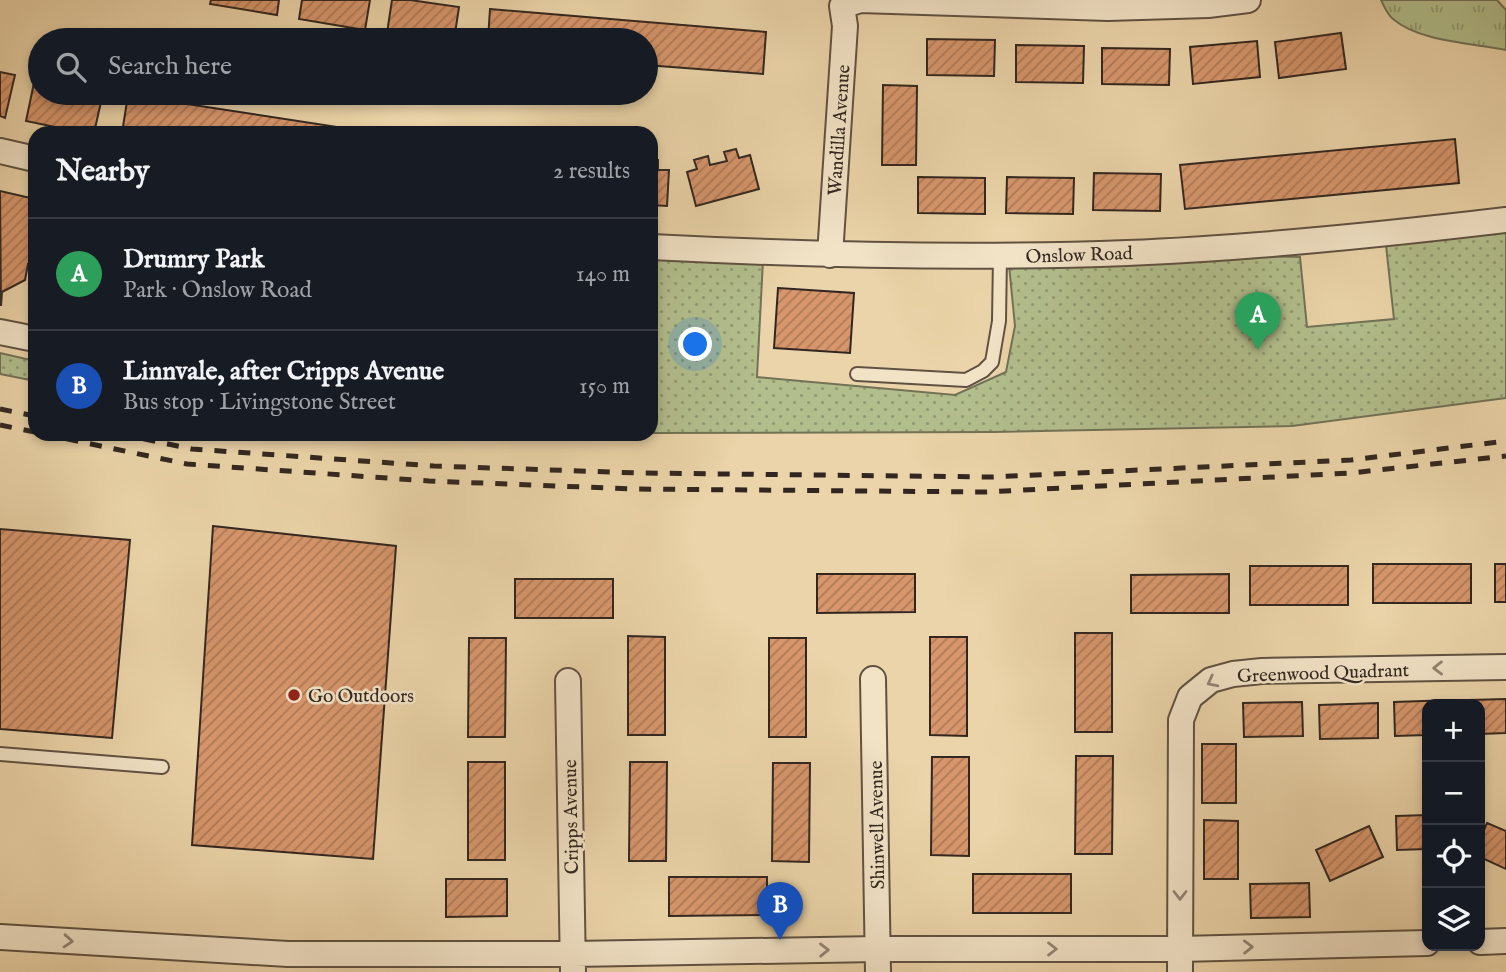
<!DOCTYPE html>
<html lang="en">
<head>
<meta charset="utf-8">
<style>
	:root { --surface:#171b24; --page:#242831; --text:#f1f3f6; --muted:#9ea1a6; --line:#363941; --accent:#c59692 }
	body { margin:0; font-family:"IM FELL English",serif; background:var(--page); color:var(--text) }
	.controls { position:absolute; right:21px; bottom:21px; display:grid; overflow:hidden; border-radius:14px; box-shadow:0 4px 10px #0003 }
	.controls button { width:63px; height:63px; display:grid; place-items:center; padding:0; border:0; border-bottom:2px solid var(--line); background:var(--surface); color:var(--text); font:35px sans-serif }
	.you { position:absolute; left:696px; top:345px; width:24px; height:24px; margin:-18px; border:5px solid #fff; border-radius:50%; background:#1a73e8; box-shadow:0 0 0 10px #1a73e833 }
	.badge { display:grid; place-items:center; width:46px; height:46px; border-radius:50%; background:var(--accent); color:#fff; font-size:23px; font-weight:700 }
	.pin { position:absolute; translate:-50% -58px; filter:drop-shadow(0 2px 4px #0008) }
	.pin::after { content:''; position:absolute; top:37px; width:24px; height:21px; background:inherit; clip-path:polygon(0 0,100% 0,50% 100%) }
	.list { margin:0; padding:0; list-style:none }
	h2 { display:flex; justify-content:space-between; align-items:center; height:91px; margin:0; padding:0 28px; font-size:30px }
	h2 small { font-size:23px; font-weight:400; color:var(--muted) }
	.list li { display:grid; grid-template-columns:46px 1fr auto; gap:21px; align-items:center; box-sizing:border-box; height:112px; padding:0 28px; border-top:2px solid var(--line) }
	.list b { display:block; font-size:26px; white-space:nowrap }
	.list p { margin:0; font-size:23px; white-space:nowrap; color:var(--muted) }
	.list em { font-size:23px; font-style:normal; color:var(--muted) }
	.icon { flex:none; width:38px; height:38px; fill:none; stroke:currentColor; stroke-width:2; stroke-linecap:round; stroke-linejoin:round }
	.map { position:relative; flex:none; width:1506px; height:972px; overflow:hidden }
	.search { position:absolute; background:var(--surface); box-shadow:0 4px 10px #0003; left:28px; top:28px; width:630px; height:77px; display:flex; align-items:center; gap:18px; box-sizing:border-box; padding:0 24px; border-radius:38px; color:var(--muted); font-size:26px }
	.panel { position:absolute; background:var(--surface); box-shadow:0 4px 10px #0003; left:28px; top:126px; width:630px; height:315px; border-radius:21px }
	.map>svg:first-child { display:block }
</style>
</head>
<body>
<div class="map">
<svg width="1506" height="972" viewBox="0 0 1506 972">
	<defs>
		<pattern id="grass-tufts" width="24" height="20" patternUnits="userSpaceOnUse" patternTransform="scale(1.75)"><rect width="24" height="20" fill="#b2be8c"/><path d="M3 7l-1-3M5 7V3M7 7l1-3M15 17l-1-3M17 17v-4M19 17l1-3" fill="none" stroke="#919a72"/></pattern>
		<pattern id="park-dots" width="8" height="8" patternUnits="userSpaceOnUse" patternTransform="scale(1.75)"><rect width="8" height="8" fill="#b2be8c"/><path d="M2 2h.1M6 6h.1" fill="none" stroke="#919a72" stroke-width="1.8" stroke-linecap="round"/></pattern>
		<pattern id="building-hatch" width="6" height="6" patternUnits="userSpaceOnUse" patternTransform="scale(1.75)"><rect width="6" height="6" fill="#d7966c"/><path d="M-1 1l2-2M0 6l6-6M5 7l2-2" fill="none" stroke="#af7a58"/></pattern>
	</defs>
	<rect width="100%" height="100%" fill="#ebd4a9"/>
	<filter id="stains"><feTurbulence type="fractalNoise" baseFrequency=".00286" numOctaves="4"/><feColorMatrix values="0 0 0 0 .2 0 0 0 0 .09 0 0 0 0 .02 0 0 0 .5 -.17"/></filter>
	<radialGradient id="worn" r=".72"><stop offset=".6" stop-color="#630" stop-opacity="0"/><stop offset="1" stop-color="#630" stop-opacity=".3"/></radialGradient>
	<path fill="url(#grass-tufts)" stroke="#727256" stroke-width="2" d="M1381 0H1497L1506 10V50C1472 43 1420 42 1393 19 1387 14 1384 6 1381 0Z"/>
	<path fill="url(#park-dots)" stroke="#727256" stroke-width="2" d="M1506 232V398L1292 426 994 432 651 433V255L763 260 757 377 955 395 1006 372 1015 326 1008 255 1126 253 1300 257 1307 327 1394 319 1386 245Z
		M0 353 35 361V381L0 374Z"/>
	<path fill="url(#building-hatch)" stroke="#322720" stroke-width="2" d="M211 0H279L277 15 210 4Z
		M302 0H370L365 30 299 19Z
		M392 0H410L459 7 454 40H434L387 33Z
		M490 9 766 32 763 74 646 65V40H488Z
		M1341 33 1346 69 1279 78 1275 42Z
		M927 39 995 40 994 76 927 75Z
		M1257 41 1260 77 1193 84 1190 47Z
		M1016 45 1084 46 1083 83 1016 82Z
		M1102 48 1170 49 1169 85 1102 84Z
		M0 72 15 75 5 118 0 116Z
		M35 78 40 79V93H103L94 133H84L26 121Z
		M883 85 917 86 916 165H882Z
		M128 95 376 133H122Z
		M1455 139 1459 183 1185 209 1180 165Z
		M736 149 739 158 750 155 759 189 696 206 687 172 697 169 694 160 708 156 710 165 727 161 724 152Z
		M651 160H658V170H669L667 206 651 205Z
		M1094 173 1161 174 1160 211 1093 210Z
		M918 177 985 178V214L918 213Z
		M1007 177 1074 178 1073 214 1006 213Z
		M0 191 35 199V265L28 264 25 280 2 292 1 306Z
		M778 288 854 293 850 353 774 348Z
		M213 526 396 546 373 859 192 845Z
		M0 529 130 540 112 738 0 729Z
		M1373 564H1471V603H1373Z
		M1495 564H1506V602H1495Z
		M1250 566H1348V605H1250Z
		M817 574H915V612L817 613Z
		M1229 574V613H1131V575Z
		M515 579H613V618H515Z
		M1075 633H1112V732H1075Z
		M628 636 665 637V735H628Z
		M930 637H967V736L930 735Z
		M469 638H506L505 737H468Z
		M769 638H806V737H769Z
		M1506 699V733L1480 734V704H1470V700Z
		M1453 700V704H1427V735L1395 736 1394 702Z
		M1302 702 1303 736 1244 737 1243 703Z
		M1378 703V738L1320 739 1319 705Z
		M1202 744H1236V803H1202Z
		M1076 756H1113L1112 854H1075Z
		M932 757H969V856L931 855Z
		M468 762H505V860H468Z
		M630 762H667L666 861H629Z
		M773 763H810L809 862 772 861Z
		M1427 815V849L1397 850 1396 816Z
		M1204 820 1238 821V879H1204Z
		M1487 823 1506 831V869L1480 857V839Z
		M1369 826 1383 857 1330 881 1316 850Z
		M973 874H1071V913H973Z
		M669 877H767V915L669 916Z
		M446 879H507V916L446 917Z
		M1309 883 1310 917 1251 918 1250 884Z"/>
	<g fill="none" stroke-linecap="round" stroke-linejoin="round">
		<defs>
			<path id="service" d="M857 374 966 380 983 371 992 362 999 321 1000 256
				M0 754 162 767"/>
			<path id="minor" d="M842 6 860 0 1108 8 1208 5 1248 0
				M0 151 35 159
				M651 247C810 255 968 259 1127 253 1254 248 1380 235 1506 220
				M830 255 845 26 842 6
				M0 332 35 339
				M873 679 878 972
				M568 681 573 972
				M0 937 288 954H573L878 949H1180L1427 943
				M1480 942 1506 941
				M1180 972 1181 720 1190 697 1211 680 1233 674 1262 671 1506 667"/>
		</defs>
		<use href="#service" stroke="#605242" stroke-width="16"/>
		<use href="#minor" stroke="#605242" stroke-width="28"/>
		<use href="#service" stroke="#f2e3c7" stroke-width="12"/>
		<use href="#minor" stroke="#f2e3c7" stroke-width="24"/>
		<path stroke="#322720" stroke-width="5" stroke-dasharray="12 12" stroke-linecap="butt" d="M0 409 35 416
			M0 425 35 432
			M43 434 187 464 429 481 634 489 986 492 1351 473 1506 456
			M120 434 192 449 434 466 640 473 992 477 1351 460 1506 441"/>
	</g>
	<defs><path id="oneway-chevron" d="M-2-3.5L2.5 0L-2 3.5" fill="none" stroke-width="1.6" stroke-linecap="round" stroke-linejoin="round" transform="scale(1.75)"/></defs>
	<g stroke="#928574">
		<use href="#oneway-chevron" transform="translate(1438 668) rotate(179)"/>
		<use href="#oneway-chevron" transform="translate(1212 682) rotate(153)"/>
		<use href="#oneway-chevron" transform="translate(1180 895) rotate(90)"/>
		<use href="#oneway-chevron" transform="translate(68 941) rotate(4)"/>
		<use href="#oneway-chevron" transform="translate(1248 947) rotate(-1)"/>
		<use href="#oneway-chevron" transform="translate(1052 949)"/>
		<use href="#oneway-chevron" transform="translate(824 950) rotate(-1)"/>
	</g>
	<circle fill="#8f2418" stroke="#f2e3c7" stroke-width="2.5" cx="294" cy="695" r="7"/>
	<g text-anchor="middle" stroke-width="5" stroke-linejoin="round" paint-order="stroke">
		<g font-size="19" fill="#322720" stroke="#f2e3c7">
			<text transform="translate(838 130) rotate(-86)" y="7">Wandilla Avenue</text>
			<text transform="translate(1079 254) rotate(-2)" y="7">Onslow Road</text>
			<text transform="translate(1323 672) rotate(-2)" y="7">Greenwood Quadrant</text>
			<text transform="translate(570 817) rotate(-91)" y="7">Cripps Avenue</text>
			<text transform="translate(876 825) rotate(-91)" y="7">Shinwell Avenue</text>
		</g>
		<g font-size="19" fill="#322720" stroke="#f2e3c7" text-anchor="start">
			<text x="308" y="702">Go Outdoors</text>
		</g>
	</g>
	<rect width="100%" height="100%" filter="url(#stains)"/>
	<rect width="100%" height="100%" fill="url(#worn)"/>
</svg>
<div class="controls">
<button>+</button>
<button>−</button>
<button><svg class="icon" aria-label="locate" viewBox="0 0 24 24"><circle cx="12" cy="12" r="6"/><path d="M12 2v4M12 18v4M2 12h4M18 12h4"/></svg></button>
<button><svg class="icon" aria-label="layers" viewBox="0 0 24 24"><path d="M12 4l9 5-9 5-9-5zM3 14l9 5 9-5"/></svg></button>
</div>
<div class="you"></div>
<div class="pin badge" style="left:1258px;top:350px;background:#2e9e5b">A</div>
<div class="pin badge" style="left:780px;top:940px;background:#1a4fb4">B</div>
<div class="search"><svg class="icon" aria-label="search" viewBox="0 0 24 24"><circle cx="10" cy="10" r="6"/><path d="M15 15l6 6"/></svg>Search here</div>
<section class="panel">
<h2>Nearby<small>2 results</small></h2>
<ul class="list">
<li><span class="badge" style="background:#2e9e5b">A</span><div><b>Drumry Park</b><p>Park · Onslow Road</p></div><em>140 m</em></li>
<li><span class="badge" style="background:#1a4fb4">B</span><div><b>Linnvale, after Cripps Avenue</b><p>Bus stop · Livingstone Street</p></div><em>150 m</em></li>
</ul>
</section>
</div>
</body>
</html>
